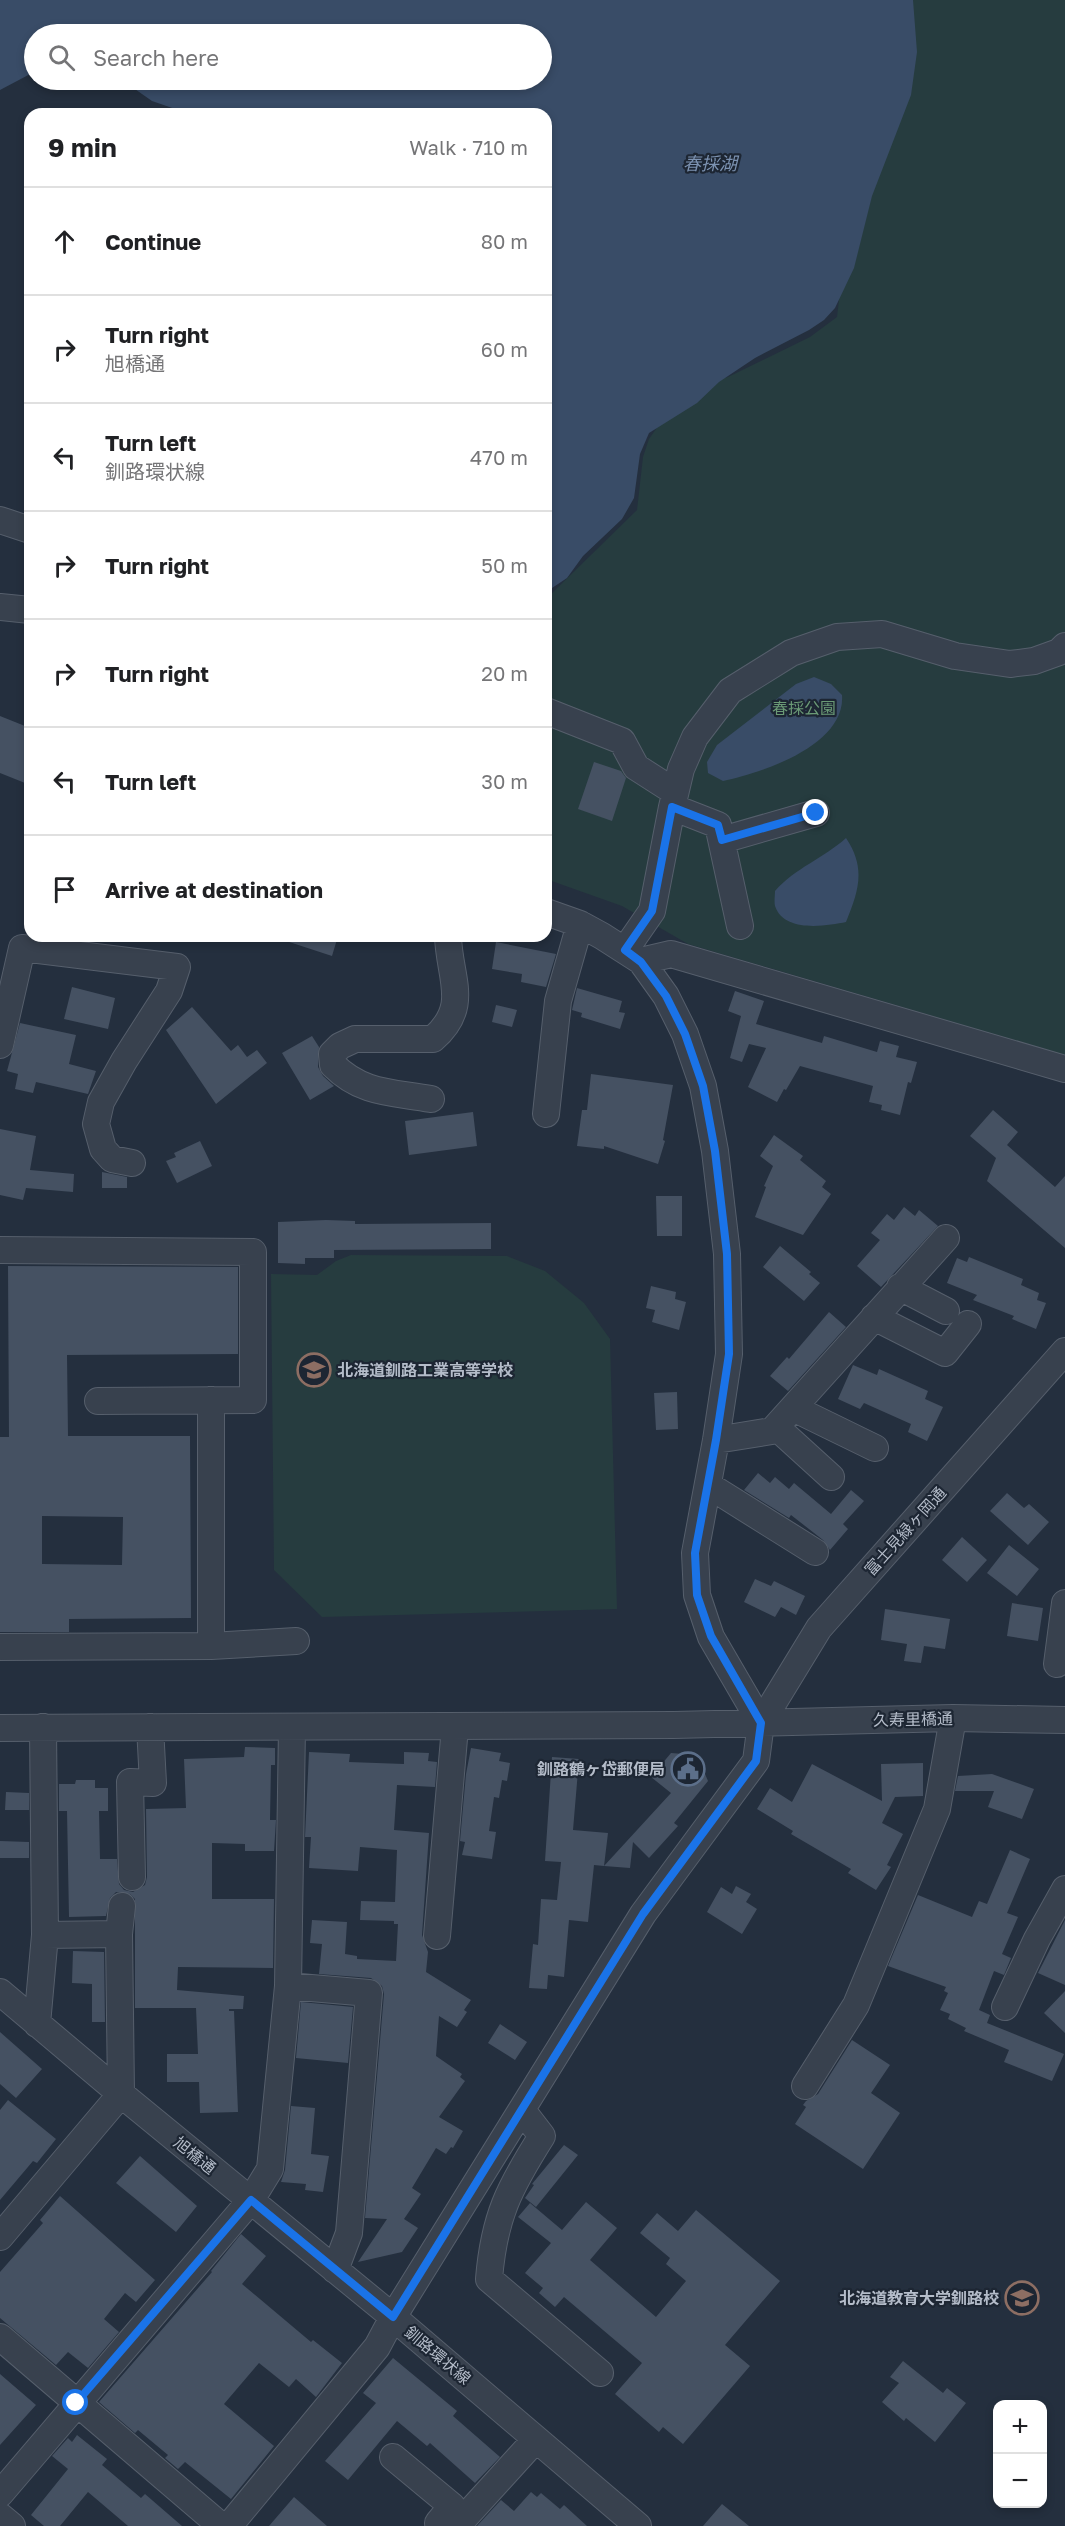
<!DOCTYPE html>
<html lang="en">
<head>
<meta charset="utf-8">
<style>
	:root { --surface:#fff; --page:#f6f6f6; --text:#202124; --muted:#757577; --line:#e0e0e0 }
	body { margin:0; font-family:"Golos Text","Noto Sans JP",sans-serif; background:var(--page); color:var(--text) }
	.controls { position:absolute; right:18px; bottom:18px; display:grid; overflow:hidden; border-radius:12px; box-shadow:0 3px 9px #0003 }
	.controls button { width:54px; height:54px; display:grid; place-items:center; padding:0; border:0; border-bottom:2px solid var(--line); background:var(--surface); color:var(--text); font:30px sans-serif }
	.stop { position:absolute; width:18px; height:18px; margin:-14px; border:4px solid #1a73e8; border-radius:50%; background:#fff }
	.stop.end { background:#1a73e8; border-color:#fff; box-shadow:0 2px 6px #0008 }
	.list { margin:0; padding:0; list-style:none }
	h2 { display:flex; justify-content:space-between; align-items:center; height:78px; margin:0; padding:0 24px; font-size:26px }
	h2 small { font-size:20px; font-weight:400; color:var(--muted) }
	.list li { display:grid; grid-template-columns:39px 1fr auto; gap:18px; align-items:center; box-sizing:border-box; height:108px; padding:0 24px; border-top:2px solid var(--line) }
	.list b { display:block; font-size:22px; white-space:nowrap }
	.list p { margin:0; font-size:20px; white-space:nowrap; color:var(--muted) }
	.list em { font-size:20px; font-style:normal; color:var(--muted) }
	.icon { flex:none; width:33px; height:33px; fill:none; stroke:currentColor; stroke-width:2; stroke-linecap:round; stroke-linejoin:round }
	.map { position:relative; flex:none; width:1065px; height:2526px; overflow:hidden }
	.search { position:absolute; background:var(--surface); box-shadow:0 3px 9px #0003; left:24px; top:24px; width:528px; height:66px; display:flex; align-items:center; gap:15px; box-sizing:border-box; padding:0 21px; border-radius:33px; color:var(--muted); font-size:22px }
	.panel { position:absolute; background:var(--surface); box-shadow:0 3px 9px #0003; left:24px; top:108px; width:528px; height:834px; border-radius:18px }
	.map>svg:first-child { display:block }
</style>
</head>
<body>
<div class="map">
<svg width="1065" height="2526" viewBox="0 0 1065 2526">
	<rect width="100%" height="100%" fill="#242f3e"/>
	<path fill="#263c3f" d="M910 0H1065V1055L688 944 622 906 546 879V599L637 510 643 457 649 439 670 409 699 383 728 377 810 337 837 317 854 173Z
		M351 1255 507 1256 545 1271 584 1303 610 1339 617 1609 322 1617 274 1570 271 1274 317 1275 336 1261Z"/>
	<path fill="#394c67" d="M0 0H913L917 52 911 95 872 196 854 268 835 308 824 320 809 330 755 358 719 382 697 403 649 433 640 454 634 498 622 519 583 556 567 578 546 592V114H181L178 110 152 101 122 80H542V34H34V72L0 90Z
		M814 677 831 684 842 695C846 745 762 773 723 781L708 773 707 762 717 745 796 684Z
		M846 838C866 868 859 890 846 922 826 926 784 933 775 906 774 902 775 895 775 891 795 868 824 858 846 838Z"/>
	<path fill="#455162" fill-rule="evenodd" d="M0 716 30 728V785L0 773Z
		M594 762 621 771 626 778 612 821 578 809Z
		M280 936H338L332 956 280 939Z
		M496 942 556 954 546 987 521 982 522 974 492 969Z
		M72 987 115 998 108 1029 64 1019Z
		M577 988 622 1001 619 1012 625 1013 620 1029 581 1017 582 1013 572 1010Z
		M735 991 764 1001 756 1024 822 1043 824 1036 877 1052 880 1041 899 1046 896 1057 917 1062 911 1083 908 1082 900 1115 881 1110 882 1105 869 1102 873 1086 800 1066 786 1090 784 1089 777 1102 748 1087 766 1048 749 1044 742 1062 730 1058 741 1016 728 1011Z
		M496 1005 517 1010 512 1027 492 1022Z
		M192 1007 231 1051 238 1045 247 1057 257 1050 267 1063 216 1104 166 1030Z
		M20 1023 76 1035 69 1064 96 1071 88 1094 36 1082 33 1093 15 1089 18 1074 7 1071Z
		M312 1036 319 1047 318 1067 323 1076 334 1086 310 1100 282 1053Z
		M591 1074 673 1085 663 1140 665 1141 658 1164 604 1146V1149L577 1146 582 1110H587Z
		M993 1110 1018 1132 1007 1145 1055 1187 1065 1176V1248L987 1181 996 1158 970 1136Z
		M473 1112 477 1146 409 1155 405 1121Z
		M0 1129 36 1136 30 1170 74 1174 73 1192 26 1188 23 1200 0 1195Z
		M774 1135 803 1156 800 1160 826 1181 822 1187 831 1194 803 1235 755 1217 766 1187 764 1186 773 1166 760 1156Z
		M200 1141 212 1166 177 1183 166 1161 176 1157 174 1153Z
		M102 1172 127 1177V1188H102Z
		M656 1196H682V1236H657Z
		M904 1207 915 1216 919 1210 938 1226 881 1287 857 1266 880 1240 871 1233 887 1214 894 1220Z
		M326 1220 355 1221V1224L491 1223V1249L334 1250V1258H305V1264L278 1263V1222Z
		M780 1246 811 1272 809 1274 820 1283 804 1301 763 1267Z
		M969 1257 1023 1279 1021 1285 1039 1293 1037 1300 1046 1303 1036 1329 1012 1319 1014 1316 973 1300 977 1295 947 1283 957 1258 967 1262Z
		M8 1266 238 1267V1354L67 1355 68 1436H190L191 1618 69 1619V1632H0V1437H9ZM42 1516 123 1517 122 1565 42 1564Z
		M651 1286 676 1292 675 1299 686 1302 679 1330 652 1322 655 1310 646 1308Z
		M829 1312 846 1327 788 1391 770 1376 787 1357 789 1359Z
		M853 1365 877 1375 879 1369 928 1391 925 1399 943 1407 927 1441 908 1432 911 1424 864 1403 860 1409 838 1399Z
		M677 1392 678 1429 656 1430 654 1393Z
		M758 1473 770 1483 775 1477 789 1489 794 1483 831 1514 851 1490 864 1501 843 1524 848 1529 830 1550 823 1540 791 1515 789 1518 744 1490Z
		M1007 1493 1024 1508 1029 1504 1049 1522 1028 1545 990 1511Z
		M962 1537 987 1560 967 1582 942 1560Z
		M1009 1545 1039 1569 1017 1596 987 1573Z
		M755 1579 771 1586 774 1581 805 1596 796 1615 781 1607 775 1617 744 1602Z
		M1012 1603 1043 1608 1038 1641 1007 1636Z
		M885 1609 950 1619 945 1649 924 1646 921 1663 904 1661 907 1644 881 1640Z
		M245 1747 275 1748V1765H271L270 1820H276L274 1851H245V1844L212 1843V1899H274L273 1968 178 1967 177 1990 244 1996 243 2009H229V2011H234L238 2112 200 2113 199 2082H167V2054H198L196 2008H135V1899L130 1894 116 1892 110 1898 106 1916 69 1917 67 1811H59V1784H75L76 1780H95V1788H108V1811H99L100 1859H117L119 1884 124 1890 133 1892 145 1885 147 1877 146 1809 186 1808 184 1759 244 1757Z
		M471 1748 501 1753 499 1761 510 1763 507 1781 502 1780 499 1798 494 1797 489 1831 496 1832 492 1859 462 1855 465 1842 460 1841 466 1774Z
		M309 1752 350 1754 349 1762 404 1764V1752L429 1753 428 1761 437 1762 435 1787 397 1785 394 1830 429 1833 422 1935 428 1952 426 1972 471 2000 464 2010 467 2012 457 2027 439 2016 436 2056 462 2074 460 2077 465 2081 439 2117 463 2131 453 2148 451 2147 446 2154 436 2148 412 2188 421 2194 404 2219 418 2228 402 2252 358 2262 387 2219 365 2218 384 1994 382 1986 371 1978 319 1974 322 1944 310 1943 312 1920 347 1922 345 1954 357 1956V1959L396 1961 398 1924H394V1921L360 1920 361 1901 395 1902 397 1850 360 1847 358 1871 309 1868 311 1837H305Z
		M671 1753 697 1755 708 1781 674 1823 678 1826 649 1858 633 1842 630 1868 604 1866 671 1793 651 1777Z
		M552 1757 579 1759 573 1830 608 1833 604 1866 594 1865 588 1922 569 1920 564 1977 548 1975 547 1989 529 1988 533 1944 538 1945 541 1899 557 1900 561 1862 545 1861Z
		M923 1763V1796L895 1797 882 1823 903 1834 887 1865 891 1867 876 1890 848 1873 851 1869 791 1834 793 1831 757 1809 770 1788 792 1802 812 1764 882 1801 881 1764Z
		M992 1774 1034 1789 1022 1819 988 1807 994 1791H955L958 1776Z
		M6 1792 29 1793V1810H5Z
		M0 1841 29 1842V1858H0Z
		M1010 1850 1030 1859 1007 1913 1018 1917 1002 1954 1011 1958 1004 1975 994 1971 979 2010 990 2015 987 2023 1064 2054 1052 2081 1004 2062 1009 2050 964 2031 966 2028 948 2019 950 2014 940 2010 948 1993 944 1991 946 1987 888 1966 918 1895 972 1917 979 1901 987 1904Z
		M736 1886 751 1894 746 1902 757 1909 742 1934 707 1912 721 1887 732 1894Z
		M1065 1920V1985L1038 1973Z
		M73 1951 104 1952 105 2022H92V1984L72 1983Z
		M1065 1991V2033L1044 2013Z
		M301 2002 353 2007 348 2063 296 2058Z
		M500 2024 527 2042 515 2060 488 2043Z
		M0 2032 42 2069 16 2098 0 2084Z
		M852 2040 890 2065 871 2093 900 2113 863 2169 795 2124 806 2107 803 2105 806 2101 818 2094Z
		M8 2100 56 2139 37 2163 33 2161 0 2200V2110Z
		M291 2106 315 2108 311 2154 329 2156 323 2192 305 2190 306 2184 281 2182 285 2170Z
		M564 2145 578 2155 536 2207 525 2198 534 2185 532 2184Z
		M140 2156 197 2206 176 2232 116 2183Z
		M60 2196 155 2280 136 2302 125 2293 104 2319 119 2332 88 2368 68 2352 56 2365 0 2318V2272L43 2223 40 2220Z
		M586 2202 617 2228 590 2260 656 2317 686 2281 666 2264 670 2258 640 2233 657 2213 678 2231 696 2210 780 2281 725 2345 750 2366 683 2444 663 2427 659 2432 615 2394 642 2363 564 2297 555 2307 539 2293 543 2288 525 2273 551 2243 518 2217 530 2203 562 2230Z
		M241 2234 266 2256 242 2284 311 2342 313 2340 342 2363 316 2397 296 2379 289 2387 259 2363 224 2404 274 2446 231 2499 185 2462 178 2469 165 2458 168 2455 138 2430 135 2433 99 2402 212 2272 211 2271Z
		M393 2358 457 2411 453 2416 500 2457 475 2483 430 2443 427 2446 397 2421 348 2480 325 2461 376 2403 363 2393Z
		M903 2361 943 2393 947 2388 966 2403 935 2442 906 2418 904 2421 882 2402 899 2383 890 2377Z
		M0 2374 36 2405 0 2445Z
		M77 2435 107 2459 102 2465 141 2498 145 2494 182 2526H128L88 2492 60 2526H44L31 2515 68 2469 52 2456 68 2438 72 2442Z
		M531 2492 537 2497 541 2493 560 2509 564 2505 587 2526H477L501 2500 514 2511Z
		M294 2497 327 2526H269Z
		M722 2504 749 2526H703Z"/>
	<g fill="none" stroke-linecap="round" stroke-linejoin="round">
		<defs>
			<path id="minor" d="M0 520 30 530
				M0 607 30 610
				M546 711 622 741 636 767 675 792
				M722 840 816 813
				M546 912 580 924 602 936 641 961 666 996 685 1034 703 1086 715 1151 727 1254 729 1354 716 1440 695 1553 697 1595 711 1637 761 1723 756 1761 643 1914 393 2317 638 2526
				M740 926 718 825 672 807 681 769 695 737 730 691 791 653 837 637 882 634 955 656 1010 664 1034 661 1059 652 1065 646
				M625 950 652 911 672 807
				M641 961 671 954 1065 1069
				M0 1045 22 948 177 967 169 991 124 1061 101 1102 96 1124 103 1149 112 1159 132 1163
				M431 1099C392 1092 362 1094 333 1065L332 1054 340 1046 355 1039H433C471 1006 449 978 448 936
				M546 1114 558 1001 580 924
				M0 1250 253 1252V1400L98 1401
				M900 1287 946 1311
				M874 1317 945 1353 968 1324
				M211 1400V1646L296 1641
				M793 1408 875 1448
				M776 1427 831 1477
				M716 1440 772 1431 946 1238
				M708 1485 815 1552
				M0 1647 211 1646
				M1057 1664 1065 1603
				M761 1723 819 1628 1065 1351
				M0 1728 674 1725 953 1718 1065 1720
				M132 1877 130 1782 153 1783 150 1727
				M119 1934 122 1906
				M437 1936 455 1727
				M288 1986 369 1993 349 2233 335 2270
				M0 1992 121 2094 393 2317 377 2347 229 2526
				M1005 2007 1037 1939 1065 1889
				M37 2024 45 1935 43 1727
				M805 2086 856 2005 937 1809 953 1718
				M522 2110 542 2136C509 2188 494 2217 489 2279L600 2373
				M0 2237 121 2094 119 1934 45 1935
				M0 2337 221 2526
				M393 2457 452 2506 438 2523 442 2526
				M0 2494 251 2200 270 2169 288 1986 292 1727
				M0 2516 12 2526
				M457 2526 536 2439"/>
		</defs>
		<use href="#minor" stroke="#565f6c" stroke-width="28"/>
		<use href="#minor" stroke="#38414e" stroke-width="26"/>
	</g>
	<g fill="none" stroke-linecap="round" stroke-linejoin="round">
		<path stroke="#1a73e8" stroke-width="8" d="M76 2403 251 2200 393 2317 643 1914 756 1761 761 1723 711 1636 697 1595 695 1553 716 1440 729 1354 727 1254 715 1151 703 1086 685 1034 666 996 641 962 625 950 652 911 672 807 718 825 722 840 816 813"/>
	</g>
	<defs>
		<symbol id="school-ring" viewBox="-11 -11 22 22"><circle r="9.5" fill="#1d2633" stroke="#8d6e63" stroke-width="1.5"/><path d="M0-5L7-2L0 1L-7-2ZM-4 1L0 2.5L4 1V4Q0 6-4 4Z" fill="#8d6e63"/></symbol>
		<symbol id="civic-ring" viewBox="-11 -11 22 22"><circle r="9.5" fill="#1d2633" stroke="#5c6f8a" stroke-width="1.5"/><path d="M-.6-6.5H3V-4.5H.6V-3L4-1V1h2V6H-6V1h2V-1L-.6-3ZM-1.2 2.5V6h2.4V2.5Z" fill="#5c6f8a"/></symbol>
		<symbol id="university-ring" viewBox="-11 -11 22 22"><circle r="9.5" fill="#1d2633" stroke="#8d6e63" stroke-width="1.5"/><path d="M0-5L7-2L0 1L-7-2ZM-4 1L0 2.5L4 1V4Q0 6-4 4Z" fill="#8d6e63"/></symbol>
	</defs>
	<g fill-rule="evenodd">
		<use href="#school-ring" x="295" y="1351" width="38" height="38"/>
		<use href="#civic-ring" x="669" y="1750" width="38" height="38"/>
		<use href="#university-ring" x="1003" y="2279" width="38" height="38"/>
	</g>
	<g text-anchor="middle" stroke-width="4.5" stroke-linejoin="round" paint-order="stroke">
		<g font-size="16" fill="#6b9a76" stroke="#1d2633">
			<text x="804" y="714">春採公園</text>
		</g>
		<g font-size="16" font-weight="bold" fill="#b4bcc9" stroke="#1d2633" text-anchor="end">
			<text x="337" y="1376" text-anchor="start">北海道釧路工業高等学校</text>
			<text x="665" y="1775">釧路鶴ヶ岱郵便局</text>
			<text x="999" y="2304">北海道教育大学釧路校</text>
		</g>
		<g font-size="16" fill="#b4bcc9" stroke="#1d2633">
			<text transform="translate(905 1531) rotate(-48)" y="6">富士見緑ヶ岡通</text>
			<text transform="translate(913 1719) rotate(-1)" y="6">久寿里橋通</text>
			<text transform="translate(195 2155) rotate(39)" y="6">旭橋通</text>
			<text transform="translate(438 2355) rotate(40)" y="6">釧路環状線</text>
		</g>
		<g font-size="18" font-style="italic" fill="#7c92b1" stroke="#1d2633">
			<text x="710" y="170">春採湖</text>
		</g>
	</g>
</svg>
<div class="controls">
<button>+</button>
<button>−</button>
</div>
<div class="stop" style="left:76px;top:2403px"></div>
<div class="stop end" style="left:816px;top:813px"></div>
<div class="search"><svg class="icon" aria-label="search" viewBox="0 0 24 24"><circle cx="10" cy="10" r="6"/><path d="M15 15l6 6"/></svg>Search here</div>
<section class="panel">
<h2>9 min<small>Walk · 710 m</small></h2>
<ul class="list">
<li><svg class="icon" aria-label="ahead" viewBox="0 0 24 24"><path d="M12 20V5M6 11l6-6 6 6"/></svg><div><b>Continue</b></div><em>80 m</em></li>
<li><svg class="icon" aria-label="right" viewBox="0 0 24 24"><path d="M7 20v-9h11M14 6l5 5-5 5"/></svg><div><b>Turn right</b><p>旭橋通</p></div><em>60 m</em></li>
<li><svg class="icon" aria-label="left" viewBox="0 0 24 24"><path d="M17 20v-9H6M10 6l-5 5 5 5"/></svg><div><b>Turn left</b><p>釧路環状線</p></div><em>470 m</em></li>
<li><svg class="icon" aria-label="right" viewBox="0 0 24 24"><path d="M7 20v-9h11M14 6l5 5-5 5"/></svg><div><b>Turn right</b></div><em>50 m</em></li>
<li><svg class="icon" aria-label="right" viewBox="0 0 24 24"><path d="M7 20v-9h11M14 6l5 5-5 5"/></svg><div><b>Turn right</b></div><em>20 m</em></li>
<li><svg class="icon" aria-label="left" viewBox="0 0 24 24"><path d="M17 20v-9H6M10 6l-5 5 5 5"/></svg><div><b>Turn left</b></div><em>30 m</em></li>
<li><svg class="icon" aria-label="arrive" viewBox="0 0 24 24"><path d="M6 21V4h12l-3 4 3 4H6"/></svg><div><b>Arrive at destination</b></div></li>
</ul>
</section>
</div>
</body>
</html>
